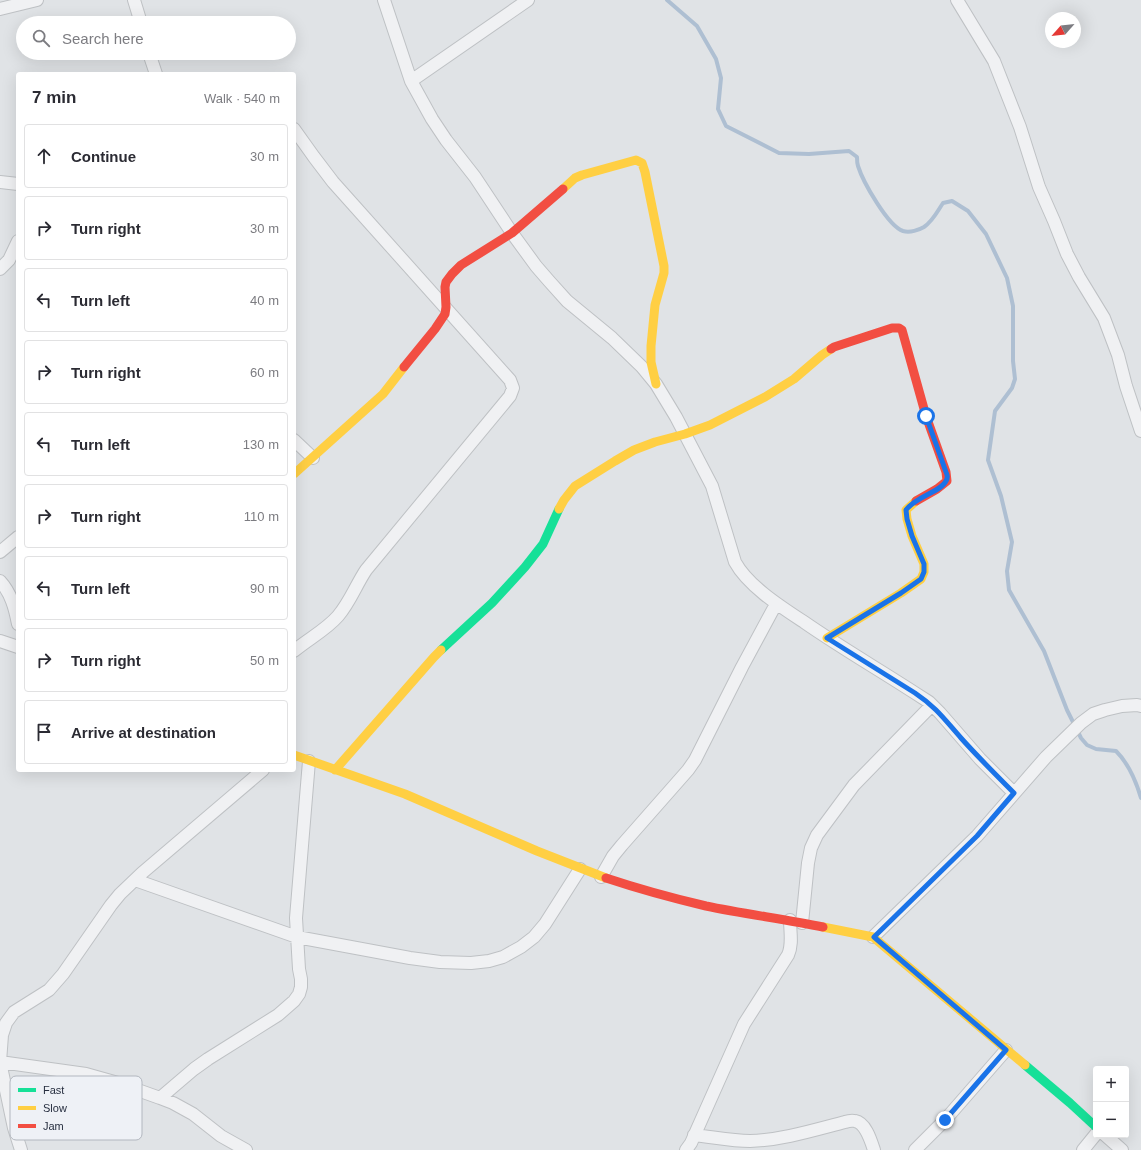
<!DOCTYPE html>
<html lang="en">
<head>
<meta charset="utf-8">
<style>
	:root { --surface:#fff; --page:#f2f2f3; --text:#2b2b33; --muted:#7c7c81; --line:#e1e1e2 }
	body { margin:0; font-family:Helvetica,sans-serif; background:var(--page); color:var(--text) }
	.controls { position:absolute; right:12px; bottom:12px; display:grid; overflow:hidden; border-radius:4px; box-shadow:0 4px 16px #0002 }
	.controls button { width:36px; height:36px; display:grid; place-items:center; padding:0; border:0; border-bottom:1px solid var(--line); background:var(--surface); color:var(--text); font:20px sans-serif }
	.compass { position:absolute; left:1045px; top:12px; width:36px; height:36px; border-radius:50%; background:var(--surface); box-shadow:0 4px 16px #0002; rotate:243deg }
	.stop { position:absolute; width:12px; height:12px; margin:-9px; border:3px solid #1a73e8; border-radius:50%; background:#fff }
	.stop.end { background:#1a73e8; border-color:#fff; box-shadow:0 1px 4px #0008 }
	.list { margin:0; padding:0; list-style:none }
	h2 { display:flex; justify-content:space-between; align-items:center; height:52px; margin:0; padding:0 16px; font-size:17px }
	h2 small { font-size:13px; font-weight:400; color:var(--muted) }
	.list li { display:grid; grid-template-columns:26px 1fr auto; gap:12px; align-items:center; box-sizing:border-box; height:64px; margin:0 8px 8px; padding:0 8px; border:1px solid var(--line); border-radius:4px }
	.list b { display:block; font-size:15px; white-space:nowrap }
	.list em { font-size:13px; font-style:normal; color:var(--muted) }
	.icon { flex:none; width:22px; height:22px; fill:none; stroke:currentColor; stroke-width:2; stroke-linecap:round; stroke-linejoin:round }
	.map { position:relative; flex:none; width:1141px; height:1150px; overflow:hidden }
	.search { position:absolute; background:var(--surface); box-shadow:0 4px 16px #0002; left:16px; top:16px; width:280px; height:44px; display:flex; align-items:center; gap:10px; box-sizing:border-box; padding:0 14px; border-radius:22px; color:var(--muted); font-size:15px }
	.panel { position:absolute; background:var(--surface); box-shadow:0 4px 16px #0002; left:16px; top:72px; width:280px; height:700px; border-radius:4px }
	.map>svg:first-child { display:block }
</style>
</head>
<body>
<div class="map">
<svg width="1141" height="1150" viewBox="0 0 1141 1150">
	<rect width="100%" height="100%" fill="#e0e3e6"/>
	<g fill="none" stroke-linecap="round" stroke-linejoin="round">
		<path stroke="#aebfd2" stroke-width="4" d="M667 0 697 26 716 59 721 78 718 109 726 126 779 153 809 154 849 151 857 157C857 160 857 163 858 166 863 182 888 226 903 231 910 233 919 230 924 227 933 221 937 212 943 203L952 201 968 211 986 234 1007 278 1013 306V361L1015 379 1012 388 995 411 988 460 1001 496 1012 542 1007 571 1009 590 1044 651 1067 710 1081 738 1087 745 1096 749 1116 751C1129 764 1136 781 1141 798"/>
		<defs>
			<path id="street" d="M134 0 141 23
				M384 0 411 81 432 119 446 140 475 177 512 233 536 266 549 281 567 301 612 338 642 367 656 384 676 417 712 486 735 562C748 586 781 607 804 622 840 647 878 669 915 693L929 702 940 713 980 759 1014 793
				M957 0 994 61 1020 127 1039 187 1054 221 1067 254 1079 277 1104 318 1118 355 1126 386 1141 431
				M0 9 37 0
				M149 53 156 74
				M411 81 528 0
				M294 129 314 157 333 182 510 380 513 388 510 396 366 570C356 585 350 602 338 616 326 630 308 639 294 651
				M0 182 18 184
				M0 269 9 260 18 241
				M294 440 313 458
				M0 552 18 537
				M0 581C11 593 15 608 18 624
				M0 641 18 647
				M601 877 613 856 622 845 688 770 695 760 742 667 776 604
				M135 880 297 937 410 958 440 962 471 963 489 961 503 957 521 947 534 937 545 924 580 869
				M802 923 808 863 811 848 817 835 854 785 932 705
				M873 937 977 836 1046 757 1081 723 1093 714 1105 710 1122 706 1137 705 1141 706
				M0 1062 86 1074 118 1083 160 1098 173 1103 193 1114 221 1136 246 1150
				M160 1098 194 1069 208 1059 278 1015 294 1001 299 994 301 987V979L299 969 296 918 309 761
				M694 1135C713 1137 732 1141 750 1141 782 1140 814 1130 845 1122 848 1121 851 1120 855 1121 866 1123 871 1141 874 1150
				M1105 1135 1122 1150
				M21 1150 14 1128 0 1062 2 1035 6 1023 14 1012 49 990 63 974 111 905 120 894 142 873 263 770
				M686 1150 691 1143 744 1024 788 955C793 944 790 932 790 920
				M915 1150 945 1120 1006 1050
				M1083 1150 1096 1134"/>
		</defs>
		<use href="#street" stroke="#bec1c4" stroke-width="14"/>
		<use href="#street" stroke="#f0f1f3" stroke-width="12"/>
		<path stroke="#16e098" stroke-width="9" d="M441 650 492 603 525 567 543 544 559 509
			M1025 1065 1070 1103 1096 1127"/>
		<path stroke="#ffcf43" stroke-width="9" d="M563 189 575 178 582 175 636 160 642 163 645 172 664 266V273L655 305 651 346V362L656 384
			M294 474 383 394 404 367
			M559 509 564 500 575 486 615 461 634 450 655 442 685 434 710 425 765 397 794 379 822 355 831 349
			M827 638 901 593 921 579 924 572V564L912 536 907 519 906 510 916 501
			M294 755 405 794 537 851 606 878
			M335 770 434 657 441 650
			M823 927 873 937 1025 1065"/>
		<path stroke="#f24e42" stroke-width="9" d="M831 349 834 347 892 328H899L902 330 926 416 946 472 947 481 937 489 916 501
			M404 367 435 329 445 314 446 307 445 287 446 282 452 274 461 265 512 233 563 189
			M606 878C639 889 672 898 706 906 744 914 784 919 823 927"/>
	</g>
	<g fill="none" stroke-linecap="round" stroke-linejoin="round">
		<path stroke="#1a73e8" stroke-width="5" d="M926 416 946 472C947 474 948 478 946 481 941 492 916 496 906 510L907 519 912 536 924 564V572L921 579 901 593 827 638 915 693C936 707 945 720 961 738 978 757 996 775 1014 793L977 836 874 937 1006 1050 945 1120"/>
	</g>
	<rect x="10" y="1076" width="132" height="64" rx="6" fill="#eef1f6" stroke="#b2b7bf" stroke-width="1"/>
	<rect x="18" y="1088" width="18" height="4" fill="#16e098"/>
	<rect x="18" y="1106" width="18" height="4" fill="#ffcf43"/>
	<rect x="18" y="1124" width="18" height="4" fill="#f24e42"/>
	<g font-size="11" fill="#272f40">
		<text x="43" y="1094">Fast</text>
		<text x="43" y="1112">Slow</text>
		<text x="43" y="1130">Jam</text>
	</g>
</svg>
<div class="controls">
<button>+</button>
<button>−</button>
</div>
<svg class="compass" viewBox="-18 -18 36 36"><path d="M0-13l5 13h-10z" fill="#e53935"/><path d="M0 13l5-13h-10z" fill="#7c7c81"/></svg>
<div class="stop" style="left:926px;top:416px"></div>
<div class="stop end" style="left:945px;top:1120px"></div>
<div class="search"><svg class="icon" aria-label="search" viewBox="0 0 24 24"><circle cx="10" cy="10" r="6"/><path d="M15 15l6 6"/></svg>Search here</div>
<section class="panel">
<h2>7 min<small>Walk · 540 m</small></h2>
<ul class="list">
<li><svg class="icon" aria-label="ahead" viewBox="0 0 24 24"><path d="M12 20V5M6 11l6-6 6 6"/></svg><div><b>Continue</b></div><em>30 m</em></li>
<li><svg class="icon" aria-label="right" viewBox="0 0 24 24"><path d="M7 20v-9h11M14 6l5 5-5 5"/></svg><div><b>Turn right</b></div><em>30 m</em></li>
<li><svg class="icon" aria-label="left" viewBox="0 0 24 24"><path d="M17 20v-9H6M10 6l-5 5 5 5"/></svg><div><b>Turn left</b></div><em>40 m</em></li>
<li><svg class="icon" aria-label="right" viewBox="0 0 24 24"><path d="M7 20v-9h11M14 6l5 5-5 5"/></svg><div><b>Turn right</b></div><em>60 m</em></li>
<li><svg class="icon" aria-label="left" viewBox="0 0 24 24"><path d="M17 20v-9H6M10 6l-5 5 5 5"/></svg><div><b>Turn left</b></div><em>130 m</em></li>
<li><svg class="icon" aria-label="right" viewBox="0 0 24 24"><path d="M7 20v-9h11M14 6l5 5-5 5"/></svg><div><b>Turn right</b></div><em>110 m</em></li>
<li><svg class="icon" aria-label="left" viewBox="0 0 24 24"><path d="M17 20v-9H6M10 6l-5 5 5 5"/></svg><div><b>Turn left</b></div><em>90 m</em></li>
<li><svg class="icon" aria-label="right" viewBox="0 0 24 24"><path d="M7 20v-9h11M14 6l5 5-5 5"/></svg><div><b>Turn right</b></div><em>50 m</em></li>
<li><svg class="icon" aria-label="arrive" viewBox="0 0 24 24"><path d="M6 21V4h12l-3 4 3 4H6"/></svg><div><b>Arrive at destination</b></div></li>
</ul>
</section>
</div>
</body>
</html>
